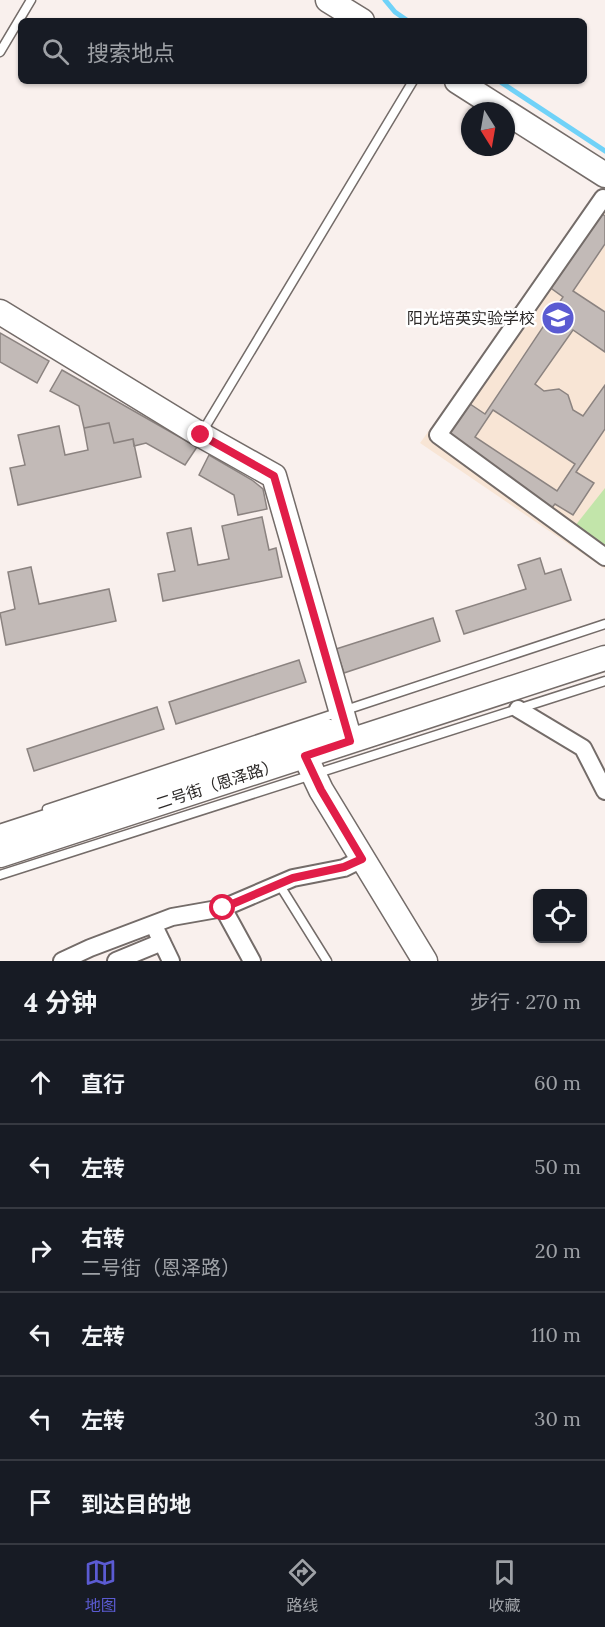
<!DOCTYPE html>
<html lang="zh">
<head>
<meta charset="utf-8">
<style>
	:root { --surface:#171b24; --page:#242831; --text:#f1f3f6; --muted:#9ea1a6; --line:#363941; --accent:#5b5bd2 }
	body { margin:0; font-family:Lora,"Noto Sans SC",serif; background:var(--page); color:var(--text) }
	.controls { position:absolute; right:18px; bottom:18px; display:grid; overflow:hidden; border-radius:9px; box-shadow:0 2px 4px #0004 }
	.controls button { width:54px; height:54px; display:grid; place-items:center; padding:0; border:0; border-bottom:2px solid var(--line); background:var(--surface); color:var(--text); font:30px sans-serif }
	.compass { position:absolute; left:461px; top:102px; width:54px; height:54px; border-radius:50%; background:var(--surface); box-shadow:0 2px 4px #0004; rotate:169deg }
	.stop { position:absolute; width:18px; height:18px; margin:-14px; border:4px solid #e11d48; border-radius:50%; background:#fff }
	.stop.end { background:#e11d48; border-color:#fff; box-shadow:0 2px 6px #0008 }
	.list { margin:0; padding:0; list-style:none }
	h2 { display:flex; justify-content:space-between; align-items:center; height:78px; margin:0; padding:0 24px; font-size:26px }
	h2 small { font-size:20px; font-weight:400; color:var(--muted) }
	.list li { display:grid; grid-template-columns:39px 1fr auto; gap:18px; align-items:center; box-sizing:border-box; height:84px; padding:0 24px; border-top:2px solid var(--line) }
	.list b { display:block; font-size:22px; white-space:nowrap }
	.list p { margin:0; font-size:20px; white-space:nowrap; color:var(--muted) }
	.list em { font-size:20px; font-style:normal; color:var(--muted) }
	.icon { flex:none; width:33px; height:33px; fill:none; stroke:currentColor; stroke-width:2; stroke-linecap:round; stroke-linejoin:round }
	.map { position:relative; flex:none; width:605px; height:961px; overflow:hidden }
	.search { position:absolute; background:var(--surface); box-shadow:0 2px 4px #0004; left:18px; right:18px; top:18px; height:66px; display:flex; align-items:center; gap:15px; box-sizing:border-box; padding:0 21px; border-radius:9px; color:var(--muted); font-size:22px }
	.sheet { height:582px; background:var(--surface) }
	nav { display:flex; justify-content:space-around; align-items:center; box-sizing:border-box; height:84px; border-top:2px solid var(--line); background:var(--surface); font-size:16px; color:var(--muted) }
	nav a { display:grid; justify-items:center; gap:3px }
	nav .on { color:var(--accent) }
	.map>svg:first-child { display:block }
</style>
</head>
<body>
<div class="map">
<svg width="605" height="961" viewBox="0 0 605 961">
	<rect width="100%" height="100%" fill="#f9f0ed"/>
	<path fill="#f8e5d5" d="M603 192 605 193V569L420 443Z"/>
	<path fill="#c2e5aa" d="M605 488V561L567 536Z"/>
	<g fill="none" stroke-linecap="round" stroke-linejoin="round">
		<path stroke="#70d2f8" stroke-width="5" d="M385 0 395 12 408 21
			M499 81 605 151"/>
	</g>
	<path fill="#c2bab7" stroke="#8b8380" stroke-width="1.5" fill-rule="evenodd" d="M598 211 605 216V244L573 291 605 312V352L573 330 535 384 544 391 559 389 568 395 573 410 583 416 605 385V429L576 472 594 483 573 515 555 504 550 510 446 434 467 402 485 414 563 297 548 286ZM493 410 575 464 557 491 475 437Z
		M0 333 49 361 37 383 0 362Z
		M62 370 197 447 185 465 146 443 134 446 133 439 114 443 109 423 84 428 79 406 50 391Z
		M109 423 114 443 133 439 141 477 18 505 10 468 25 465 18 435 59 426 65 455 88 450 84 428Z
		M209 455 252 480 263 489 267 509 238 515 234 495 199 475Z
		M262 517 269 550 276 548 282 577 163 601 158 574 175 571 167 533 191 528 198 565 229 559 222 526Z
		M540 558 545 574 561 569 571 600 464 634 456 611 526 589 518 565Z
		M31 567 39 604 109 589 116 621 6 645 0 613 15 609 8 572Z
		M433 618 440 641 344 673 336 649Z
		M299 660 306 682 176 724 169 702Z
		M157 707 164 729 34 771 27 749Z"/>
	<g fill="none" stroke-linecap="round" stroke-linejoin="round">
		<defs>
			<path id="lane" d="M0 52 31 0
				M201 434 413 81
				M47 809 605 624
				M0 875 605 681
				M279 884 327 961"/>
			<path id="street" d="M605 199 603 198 438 435 605 557
				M518 709 583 748 605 791
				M223 908 252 961
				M157 932 171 961
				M62 961 90 948 172 917 223 908 293 878 344 868 362 859
				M116 961 162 942"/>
			<path id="secondary" d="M328 0 362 21
				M457 81 504 111
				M506 112 605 175
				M0 312 201 435 274 476 350 741
				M305 756 321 790 425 961
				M0 837 326 731
				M0 855 605 658"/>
		</defs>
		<use href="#lane" stroke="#746c69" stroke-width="11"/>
		<use href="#street" stroke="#746c69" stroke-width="20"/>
		<use href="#secondary" stroke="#746c69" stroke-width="27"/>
		<use href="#lane" stroke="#fff" stroke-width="8"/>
		<use href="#street" stroke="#fff" stroke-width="16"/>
		<use href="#secondary" stroke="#fff" stroke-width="24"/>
	</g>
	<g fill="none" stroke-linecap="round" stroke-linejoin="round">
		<path stroke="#e11d48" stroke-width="8" d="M201 435 274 476 350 741 305 756 321 790 362 859 344 867 293 878 223 908"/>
	</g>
	<defs>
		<symbol id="school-disc" viewBox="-11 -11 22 22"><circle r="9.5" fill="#5b5bd2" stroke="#fff"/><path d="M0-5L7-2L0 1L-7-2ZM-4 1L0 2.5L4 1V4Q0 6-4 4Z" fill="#fff"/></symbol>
	</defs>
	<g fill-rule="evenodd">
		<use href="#school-disc" x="539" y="299" width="38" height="38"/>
	</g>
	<g text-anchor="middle" stroke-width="5" stroke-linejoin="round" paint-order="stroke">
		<g font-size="16" fill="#2c2928" stroke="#fff" text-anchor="end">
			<text x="535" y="324">阳光培英实验学校</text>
		</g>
		<g font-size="16" fill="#2c2928" stroke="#fff">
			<text transform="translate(217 784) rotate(-18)" y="6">二号街（恩泽路）</text>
		</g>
	</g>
</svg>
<div class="controls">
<button><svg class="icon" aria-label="locate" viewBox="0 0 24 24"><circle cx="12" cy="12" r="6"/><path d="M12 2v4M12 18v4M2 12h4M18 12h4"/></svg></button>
</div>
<svg class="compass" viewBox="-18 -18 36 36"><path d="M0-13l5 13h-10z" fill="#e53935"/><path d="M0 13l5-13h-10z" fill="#9ea1a6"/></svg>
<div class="stop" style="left:223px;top:908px"></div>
<div class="stop end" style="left:201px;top:435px"></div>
<div class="search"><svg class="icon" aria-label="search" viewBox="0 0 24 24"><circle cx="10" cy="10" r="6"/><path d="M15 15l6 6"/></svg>搜索地点</div>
</div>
<section class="sheet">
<h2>4 分钟<small>步行 · 270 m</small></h2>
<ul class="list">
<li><svg class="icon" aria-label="ahead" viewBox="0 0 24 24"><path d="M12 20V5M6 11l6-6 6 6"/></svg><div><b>直行</b></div><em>60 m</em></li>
<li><svg class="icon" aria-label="left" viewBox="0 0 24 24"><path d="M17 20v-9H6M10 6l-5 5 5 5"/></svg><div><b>左转</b></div><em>50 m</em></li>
<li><svg class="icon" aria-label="right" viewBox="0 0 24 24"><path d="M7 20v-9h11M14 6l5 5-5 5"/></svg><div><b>右转</b><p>二号街（恩泽路）</p></div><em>20 m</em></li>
<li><svg class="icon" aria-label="left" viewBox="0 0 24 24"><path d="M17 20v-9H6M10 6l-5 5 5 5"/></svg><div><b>左转</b></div><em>110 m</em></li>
<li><svg class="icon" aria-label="left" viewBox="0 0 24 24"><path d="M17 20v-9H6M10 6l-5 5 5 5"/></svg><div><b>左转</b></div><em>30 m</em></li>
<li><svg class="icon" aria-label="arrive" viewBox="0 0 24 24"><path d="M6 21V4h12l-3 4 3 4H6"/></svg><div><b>到达目的地</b></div></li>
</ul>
</section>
<nav>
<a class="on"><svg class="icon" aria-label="map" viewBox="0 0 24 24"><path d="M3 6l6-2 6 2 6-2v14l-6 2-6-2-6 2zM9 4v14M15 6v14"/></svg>地图</a>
<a><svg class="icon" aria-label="directions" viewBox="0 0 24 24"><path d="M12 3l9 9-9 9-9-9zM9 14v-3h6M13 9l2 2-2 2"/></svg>路线</a>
<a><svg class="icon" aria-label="saved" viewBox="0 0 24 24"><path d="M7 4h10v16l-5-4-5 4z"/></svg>收藏</a>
</nav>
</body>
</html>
